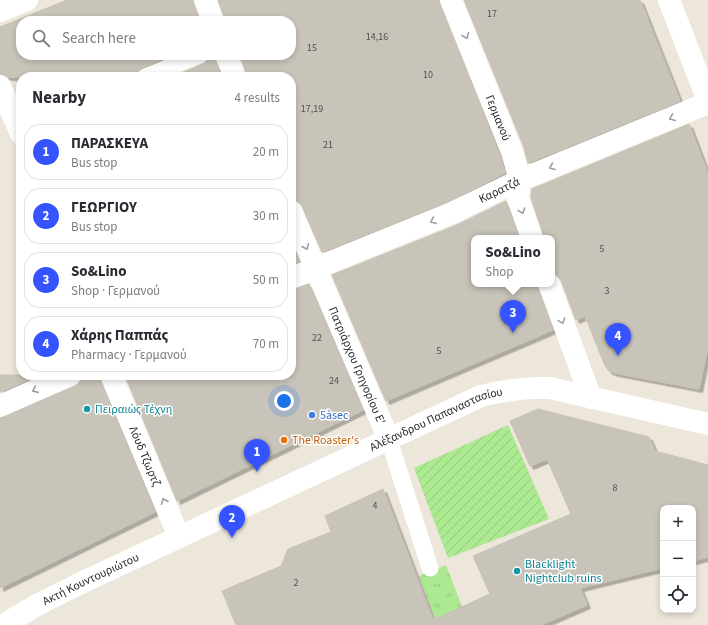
<!DOCTYPE html>
<html lang="en">
<head>
<meta charset="utf-8">
<style>
	:root { --surface:#fff; --page:#f7f7f7; --text:#2b2b33; --muted:#7c7c81; --line:#e1e1e2; --accent:#3554ff }
	body { margin:0; font-family:"Source Sans 3",sans-serif; background:var(--page); color:var(--text) }
	.controls { position:absolute; right:12px; bottom:12px; display:grid; overflow:hidden; border-radius:8px; box-shadow:0 2px 6px #0003 }
	.controls button { width:36px; height:36px; display:grid; place-items:center; padding:0; border:0; border-bottom:1px solid var(--line); background:var(--surface); color:var(--text); font:20px sans-serif }
	.you { position:absolute; left:284px; top:401px; width:14px; height:14px; margin:-10px; border:3px solid #fff; border-radius:50%; background:#1a73e8; box-shadow:0 0 0 6px #1a73e833 }
	.badge { display:grid; place-items:center; width:26px; height:26px; border-radius:50%; background:var(--accent); color:#fff; font-size:13px; font-weight:700 }
	.pin { position:absolute; translate:-50% -33px; filter:drop-shadow(0 1px 2px #0008) }
	.pin::after { content:''; position:absolute; top:21px; width:14px; height:12px; background:inherit; clip-path:polygon(0 0,100% 0,50% 100%) }
	.popup { position:absolute; left:471px; top:235px; width:84px; height:52px; box-sizing:border-box; display:grid; place-content:center; border-radius:8px; background:var(--surface); filter:drop-shadow(0 1px 3px #0005); font-size:13px; white-space:nowrap; color:var(--muted) }
	.popup b { font-size:15px; color:var(--text) }
	.popup::after { content:''; position:absolute; left:50%; top:100%; margin-left:-8px; border:8px solid transparent; border-top-color:var(--surface) }
	.list { margin:0; padding:0; list-style:none }
	h2 { display:flex; justify-content:space-between; align-items:center; height:52px; margin:0; padding:0 16px; font-size:17px }
	h2 small { font-size:13px; font-weight:400; color:var(--muted) }
	.list li { display:grid; grid-template-columns:26px 1fr auto; gap:12px; align-items:center; box-sizing:border-box; height:56px; margin:0 8px 8px; padding:0 8px; border:1px solid var(--line); border-radius:16px }
	.list b { display:block; font-size:15px; white-space:nowrap }
	.list p { margin:0; font-size:13px; white-space:nowrap; color:var(--muted) }
	.list em { font-size:13px; font-style:normal; color:var(--muted) }
	.icon { flex:none; width:22px; height:22px; fill:none; stroke:currentColor; stroke-width:2; stroke-linecap:round; stroke-linejoin:round }
	.map { position:relative; flex:none; width:708px; height:625px; overflow:hidden }
	.search { position:absolute; background:var(--surface); box-shadow:0 2px 6px #0003; left:16px; top:16px; width:280px; height:44px; display:flex; align-items:center; gap:10px; box-sizing:border-box; padding:0 14px; border-radius:16px; color:var(--muted); font-size:15px }
	.panel { position:absolute; background:var(--surface); box-shadow:0 2px 6px #0003; left:16px; top:72px; width:280px; height:308px; border-radius:16px }
	.map>svg:first-child { display:block }
</style>
</head>
<body>
<div class="map">
<svg width="708" height="625" viewBox="0 0 708 625">
	<defs>
		<pattern id="grass-tufts" width="24" height="20" patternUnits="userSpaceOnUse"><rect width="24" height="20" fill="#ace991"/><path d="M3 7l-1-3M5 7V3M7 7l1-3M15 17l-1-3M17 17v-4M19 17l1-3" fill="none" stroke="#94c87d"/></pattern>
		<pattern id="garden-furrows" width="10" height="10" patternUnits="userSpaceOnUse"><rect width="10" height="10" fill="#ace991"/><path d="M-1 1l2-2M0 10L10 0M9 11l2-2" fill="none" stroke="#94c87d"/></pattern>
		<filter id="shadow"><feDropShadow dx="3.5" dy="3.5" stdDeviation="0" flood-color="#0004"/></filter>
	</defs>
	<rect width="100%" height="100%" fill="#ede6da"/>
	<path fill="url(#grass-tufts)" d="M446 565 469 625H438L419 576Z"/>
	<path fill="url(#garden-furrows)" d="M508 425 549 519 448 558 414 468Z"/>
	<path fill="#c8c4b9" stroke="#c9c2b4" filter="url(#shadow)" d="M67 0H193L200 21H21V55H172L141 68 137 71 135 77H8L0 74V27Z
		M218 0H439L500 156 505 173 447 202 322 252 302 206 298 201 291 199V77H247L240 55H291V21H225Z
		M464 0H640L680 101 528 163 524 147Z
		M209 55H214L221 77H172L203 64 207 61Z
		M689 124 708 174V346L699 389 615 373 609 371 605 366 585 316 576 320 561 280 557 275 552 272V238H544L531 197 532 189Z
		M506 201 519 238H474V284H537L553 330 386 401 332 275 457 225Z
		M291 243 299 261 291 265Z
		M309 284 363 410 177 501 125 375H291V290Z
		M0 375H39L0 392Z
		M82 375H99L155 512 0 588V418L75 386 80 382Z
		M538 409 649 437 655 451 708 465V557L693 561V508H663V568L580 588 587 605 541 625H236L222 591 281 566 288 549 331 532 325 516 383 489 433 620 490 594 473 556 571 514 547 459 530 466 510 421Z"/>
	<g fill="none" stroke-linecap="round" stroke-linejoin="round">
		<path stroke="#fff" stroke-width="17" d="M145 77 199 55
			M389 440 430 568"/>
		<g stroke="#fff" stroke-width="22">
			<path d="M205 0 213 21"/>
			<path id="s1" d="M451 0 512 152 520 180 518 199 532 238"/>
			<path d="M0 11 27 0"/>
			<path d="M226 55 235 77"/>
			<path d="M0 86 21 134"/>
			<path id="s2" d="M291 211 389 440"/>
			<path id="s3" d="M291 278 452 213 520 180 708 103"/>
			<path d="M549 284 591 398"/>
			<path id="s4" d="M111 375 179 537"/>
			<path d="M0 406 70 375"/>
		</g>
		<path stroke="#fff" stroke-width="22" d="M669 0 708 101"/>
		<path stroke="#fff" stroke-width="22" id="s5" d="M3 625 37 605 81 583 481 396C505 390 526 387 550 388L708 424"/>
	</g>
	<defs><path id="oneway-chevron" d="M-2-3.5L2.5 0L-2 3.5" fill="none" stroke-width="1.6" stroke-linecap="round" stroke-linejoin="round"/></defs>
	<g stroke="#9f9f9f">
		<use href="#oneway-chevron" transform="translate(466 36) rotate(68)"/>
		<use href="#oneway-chevron" transform="translate(672 118) rotate(158)"/>
		<use href="#oneway-chevron" transform="translate(552 167) rotate(158)"/>
		<use href="#oneway-chevron" transform="translate(522 211) rotate(70)"/>
		<use href="#oneway-chevron" transform="translate(433 221) rotate(158)"/>
		<use href="#oneway-chevron" transform="translate(306 247) rotate(67)"/>
		<use href="#oneway-chevron" transform="translate(562 321) rotate(70)"/>
		<use href="#oneway-chevron" transform="translate(35 390) rotate(156)"/>
		<use href="#oneway-chevron" transform="translate(164 501) rotate(-113)"/>
	</g>
	<g fill="#0f9aa8" stroke="#fff" stroke-width="1.5">
		<circle cx="87" cy="409" r="4"/>
		<circle cx="517" cy="571" r="4"/>
	</g>
	<circle fill="#3f7fe0" stroke="#fff" stroke-width="1.5" cx="312" cy="415" r="4"/>
	<circle fill="#e8710a" stroke="#fff" stroke-width="1.5" cx="284" cy="440" r="4"/>
	<g text-anchor="middle" stroke-width="3" stroke-linejoin="round" paint-order="stroke">
		<g font-size="10" fill="#52504e">
			<text x="492" y="17">17</text>
			<text x="377" y="40">14,16</text>
			<text x="312" y="51">15</text>
			<text x="428" y="78">10</text>
			<text x="312" y="112">17,19</text>
			<text x="328" y="148">21</text>
			<text x="602" y="252">5</text>
			<text x="607" y="294">3</text>
			<text x="317" y="341">22</text>
			<text x="439" y="354">5</text>
			<text x="334" y="384">24</text>
			<text x="615" y="491">8</text>
			<text x="375" y="509">4</text>
			<text x="296" y="586">2</text>
		</g>
		<g font-size="12" fill="#2a2a2a" stroke="#fff">
			<text dy="4" stroke="none"><textPath href="#s1" startOffset="127">Γερμανού</textPath></text>
			<text dy="4" stroke="none"><textPath href="#s3" startOffset="226">Καρατζά</textPath></text>
			<text dy="4" stroke="none"><textPath href="#s2" startOffset="168">Πατριάρχου Γρηγορίου Ε'</textPath></text>
			<text dy="4" stroke="none"><textPath href="#s5" startOffset="480">Αλέξανδρου Παπαναστασίου</textPath></text>
			<text dy="4" stroke="none"><textPath href="#s4" startOffset="88">Λόυδ Τζωρτζ</textPath></text>
			<text dy="4" stroke="none"><textPath href="#s5" startOffset="99">Ακτή Κουντουριώτου</textPath></text>
		</g>
		<g font-size="12" fill="#0d838f" stroke="#fff" text-anchor="start">
			<text x="95" y="413">Πειραιώς Τἐχνη</text>
			<text x="525" y="568">Blacklight<tspan x="525" dy="14">Nightclub ruins</tspan></text>
		</g>
		<g font-size="12" fill="#366cbe" stroke="#fff" text-anchor="start">
			<text x="320" y="419">5àsec</text>
		</g>
		<g font-size="12" fill="#c56008" stroke="#fff" text-anchor="start">
			<text x="292" y="444">The Roaster's</text>
		</g>
	</g>
</svg>
<div class="controls">
<button>+</button>
<button>−</button>
<button><svg class="icon" aria-label="locate" viewBox="0 0 24 24"><circle cx="12" cy="12" r="6"/><path d="M12 2v4M12 18v4M2 12h4M18 12h4"/></svg></button>
</div>
<div class="you"></div>
<div class="pin badge" style="left:257px;top:472px">1</div>
<div class="pin badge" style="left:232px;top:538px">2</div>
<div class="pin badge" style="left:513px;top:333px">3</div>
<div class="popup"><b>So&amp;Lino</b>Shop</div>
<div class="pin badge" style="left:618px;top:356px">4</div>
<div class="search"><svg class="icon" aria-label="search" viewBox="0 0 24 24"><circle cx="10" cy="10" r="6"/><path d="M15 15l6 6"/></svg>Search here</div>
<section class="panel">
<h2>Nearby<small>4 results</small></h2>
<ul class="list">
<li><span class="badge">1</span><div><b>ΠΑΡΑΣΚΕΥΑ</b><p>Bus stop</p></div><em>20 m</em></li>
<li><span class="badge">2</span><div><b>ΓΕΩΡΓΙΟΥ</b><p>Bus stop</p></div><em>30 m</em></li>
<li><span class="badge">3</span><div><b>So&amp;Lino</b><p>Shop · Γερμανού</p></div><em>50 m</em></li>
<li><span class="badge">4</span><div><b>Χάρης Παππάς</b><p>Pharmacy · Γερμανού</p></div><em>70 m</em></li>
</ul>
</section>
</div>
</body>
</html>
